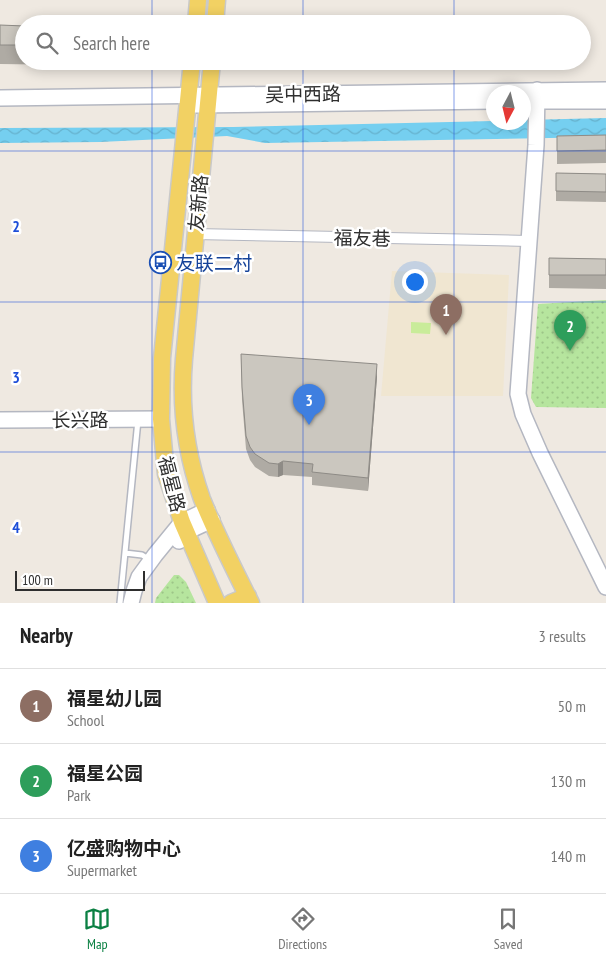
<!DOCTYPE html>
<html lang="en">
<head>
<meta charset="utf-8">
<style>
	:root { --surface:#fff; --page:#f2f2f2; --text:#222; --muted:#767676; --line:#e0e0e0; --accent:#0b8043 }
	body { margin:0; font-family:"PT Sans Narrow","Noto Sans SC",sans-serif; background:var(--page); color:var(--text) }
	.compass { position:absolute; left:486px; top:85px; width:45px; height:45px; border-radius:50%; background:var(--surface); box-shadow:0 2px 12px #0003; rotate:187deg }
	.scale { position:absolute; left:15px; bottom:12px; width:130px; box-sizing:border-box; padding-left:5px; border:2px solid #2e2e2e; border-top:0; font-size:14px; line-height:18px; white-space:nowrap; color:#2e2e2e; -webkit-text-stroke:4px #fff; paint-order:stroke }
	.you { position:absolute; left:414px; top:281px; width:18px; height:18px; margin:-12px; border:4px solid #fff; border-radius:50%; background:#1a73e8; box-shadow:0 0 0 8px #1a73e833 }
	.badge { display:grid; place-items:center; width:32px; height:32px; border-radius:50%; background:var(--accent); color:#fff; font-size:16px; font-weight:700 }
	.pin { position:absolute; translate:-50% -41px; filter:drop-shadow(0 1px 2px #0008) }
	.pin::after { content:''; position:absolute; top:26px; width:18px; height:15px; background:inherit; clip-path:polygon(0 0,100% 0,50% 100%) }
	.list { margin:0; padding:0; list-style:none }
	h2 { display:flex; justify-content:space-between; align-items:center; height:65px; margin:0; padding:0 20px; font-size:21px }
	h2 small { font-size:16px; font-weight:400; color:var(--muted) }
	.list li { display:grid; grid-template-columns:32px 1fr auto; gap:15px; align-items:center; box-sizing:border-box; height:75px; padding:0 20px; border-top:1px solid var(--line) }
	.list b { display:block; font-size:19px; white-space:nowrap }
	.list p { margin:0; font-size:16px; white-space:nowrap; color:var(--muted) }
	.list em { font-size:16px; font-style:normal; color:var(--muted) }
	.icon { flex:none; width:28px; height:28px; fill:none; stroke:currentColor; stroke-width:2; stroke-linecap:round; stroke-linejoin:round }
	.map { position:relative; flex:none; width:606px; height:603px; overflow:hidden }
	.search { position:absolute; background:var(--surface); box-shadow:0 2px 12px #0003; left:15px; right:15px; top:15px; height:55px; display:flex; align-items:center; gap:12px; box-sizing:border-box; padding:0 18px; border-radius:28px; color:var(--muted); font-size:19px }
	.sheet { height:290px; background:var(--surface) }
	nav { display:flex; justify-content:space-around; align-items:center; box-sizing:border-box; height:70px; border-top:1px solid var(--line); background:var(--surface); font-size:14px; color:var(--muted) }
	nav a { display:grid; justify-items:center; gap:2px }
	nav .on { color:var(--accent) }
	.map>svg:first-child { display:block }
</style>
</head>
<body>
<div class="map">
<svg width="606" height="603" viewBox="0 0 606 603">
	<defs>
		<pattern id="park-dots" width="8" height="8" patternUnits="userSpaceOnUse" patternTransform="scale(1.25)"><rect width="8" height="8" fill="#b6e59e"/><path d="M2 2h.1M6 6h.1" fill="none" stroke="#9dc588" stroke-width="1.8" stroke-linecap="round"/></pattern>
		<pattern id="water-waves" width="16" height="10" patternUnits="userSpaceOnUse" patternTransform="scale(1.25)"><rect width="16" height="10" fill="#75cff0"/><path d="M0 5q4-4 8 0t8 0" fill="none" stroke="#66b2ce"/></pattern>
	</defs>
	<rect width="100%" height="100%" fill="#efe9e1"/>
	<path fill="#f0e6d1" d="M392 271 509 275 503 396H381Z"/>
	<path fill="url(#park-dots)" d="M606 300V408L536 407 531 398 538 304Z
		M174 575H179L186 582 196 603H155L156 598Z"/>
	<path fill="#c9ec9a" d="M411 322 431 323 430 334 411 333Z"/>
	<path fill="url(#water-waves)" d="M606 118V137L265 143 227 136 100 142 0 143V128L233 127 493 121 494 122H524V120Z"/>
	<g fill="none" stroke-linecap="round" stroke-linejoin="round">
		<defs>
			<path id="lane" d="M125 553 142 555 150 560
				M120 603 138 420"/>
			<path id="street" d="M195 234 528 241"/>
			<path id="secondary" d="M537 90 536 145 518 394 523 414 540 453 606 587
				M0 98 606 90
				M524 101H606
				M195 105 494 101
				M0 420 161 419
				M179 541 186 532 212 520
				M131 603 134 591 139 577 155 555 182 522 207 510"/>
			<path id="primary" d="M196 24 198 0
				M215 24 217 0
				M192 61 162 358 161 419 166 474 182 522 217 603
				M212 61 184 359C180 406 186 454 202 499 216 534 234 569 251 603
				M231 603 248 596"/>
		</defs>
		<use href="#lane" stroke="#b4b7c1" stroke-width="8"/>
		<use href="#street" stroke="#b4b7c1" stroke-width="12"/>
		<use href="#secondary" stroke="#b4b7c1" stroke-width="18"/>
		<use href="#primary" stroke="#c9c9c9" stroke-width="19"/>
		<use href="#lane" stroke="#fff" stroke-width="5"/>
		<use href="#street" stroke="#fff" stroke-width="10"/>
		<use href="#secondary" stroke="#fff" stroke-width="15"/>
		<use href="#primary" stroke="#f2d163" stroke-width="16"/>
	</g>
	<path fill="#afaba4" d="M0 25 24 26V61H72V65L0 64Z
		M606 135V163L557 164V136Z
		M556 173 606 174V202L556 201Z
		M549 258 606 259V289L549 288Z
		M241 354 377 377 368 491 312 485V477L283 475 278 477 269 476 255 467 250 460 246 449 242 400Z"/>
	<path fill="#8e8b86" d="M377 364V377L368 491V478Z
		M283 461V475L278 477V464Z"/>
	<path fill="#cbc7bf" stroke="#8e8b86" d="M0 25 24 26V45H0Z
		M606 135V150L557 151V136Z
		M556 173 606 174V192L556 191Z
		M549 258 606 259V275H549Z
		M241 354 377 364 368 478 312 472 313 464 283 461 278 464 269 463 255 454 250 447 246 436 242 387Z"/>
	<path fill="none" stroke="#1d4ed8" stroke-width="1" stroke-opacity="0.55" d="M152 0V24M303 0V24M454 0V24M152 61V603M303 61V603M454 61V603M0 151H606M0 302H606M0 452H606"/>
	<defs>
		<symbol id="bus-ring" viewBox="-11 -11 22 22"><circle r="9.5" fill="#fff" stroke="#1a4fb4" stroke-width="1.5"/><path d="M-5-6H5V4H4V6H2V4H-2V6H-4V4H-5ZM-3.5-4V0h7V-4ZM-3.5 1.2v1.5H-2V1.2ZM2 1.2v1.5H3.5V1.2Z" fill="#1a4fb4"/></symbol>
	</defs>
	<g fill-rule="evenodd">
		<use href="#bus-ring" x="148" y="250" width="25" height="25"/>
	</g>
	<g text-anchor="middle" stroke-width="5" stroke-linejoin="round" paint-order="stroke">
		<g font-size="19" fill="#2e2e2e" stroke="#fff">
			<text transform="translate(303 94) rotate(-1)" y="7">吴中西路</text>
			<text transform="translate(198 203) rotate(-85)" y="7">友新路</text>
			<text transform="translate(362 238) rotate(1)" y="7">福友巷</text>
			<text x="80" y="427">长兴路</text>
			<text transform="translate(172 484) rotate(76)" y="7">福星路</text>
		</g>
		<g font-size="19" fill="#164399" stroke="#fff" text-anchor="start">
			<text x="176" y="270">友联二村</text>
		</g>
	</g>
	<g font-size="16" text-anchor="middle" font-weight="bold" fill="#1d4ed8" stroke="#fff" stroke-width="5" stroke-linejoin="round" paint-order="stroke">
		<text x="16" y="232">2</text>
		<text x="16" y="383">3</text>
		<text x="16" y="533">4</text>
	</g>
</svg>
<svg class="compass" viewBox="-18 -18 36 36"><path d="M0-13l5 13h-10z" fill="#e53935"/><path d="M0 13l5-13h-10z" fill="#767676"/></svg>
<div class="scale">100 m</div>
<div class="you"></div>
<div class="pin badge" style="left:446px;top:335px;background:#8d6e63">1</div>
<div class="pin badge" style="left:570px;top:351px;background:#2e9e5b">2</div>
<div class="pin badge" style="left:309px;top:425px;background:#3f7fe0">3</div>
<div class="search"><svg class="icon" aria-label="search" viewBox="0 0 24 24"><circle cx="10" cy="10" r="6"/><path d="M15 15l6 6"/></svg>Search here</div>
</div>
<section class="sheet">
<h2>Nearby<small>3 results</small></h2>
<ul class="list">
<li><span class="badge" style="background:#8d6e63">1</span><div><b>福星幼儿园</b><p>School</p></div><em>50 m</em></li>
<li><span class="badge" style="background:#2e9e5b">2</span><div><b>福星公园</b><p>Park</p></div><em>130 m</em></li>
<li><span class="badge" style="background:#3f7fe0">3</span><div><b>亿盛购物中心</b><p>Supermarket</p></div><em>140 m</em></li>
</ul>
</section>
<nav>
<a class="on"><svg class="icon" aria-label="map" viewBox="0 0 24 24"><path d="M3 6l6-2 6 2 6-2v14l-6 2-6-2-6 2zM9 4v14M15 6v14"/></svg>Map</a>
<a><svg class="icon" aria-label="directions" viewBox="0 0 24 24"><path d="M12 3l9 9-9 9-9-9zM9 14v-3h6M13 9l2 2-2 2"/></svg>Directions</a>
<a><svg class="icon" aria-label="saved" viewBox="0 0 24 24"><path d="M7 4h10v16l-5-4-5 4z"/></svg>Saved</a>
</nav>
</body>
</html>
